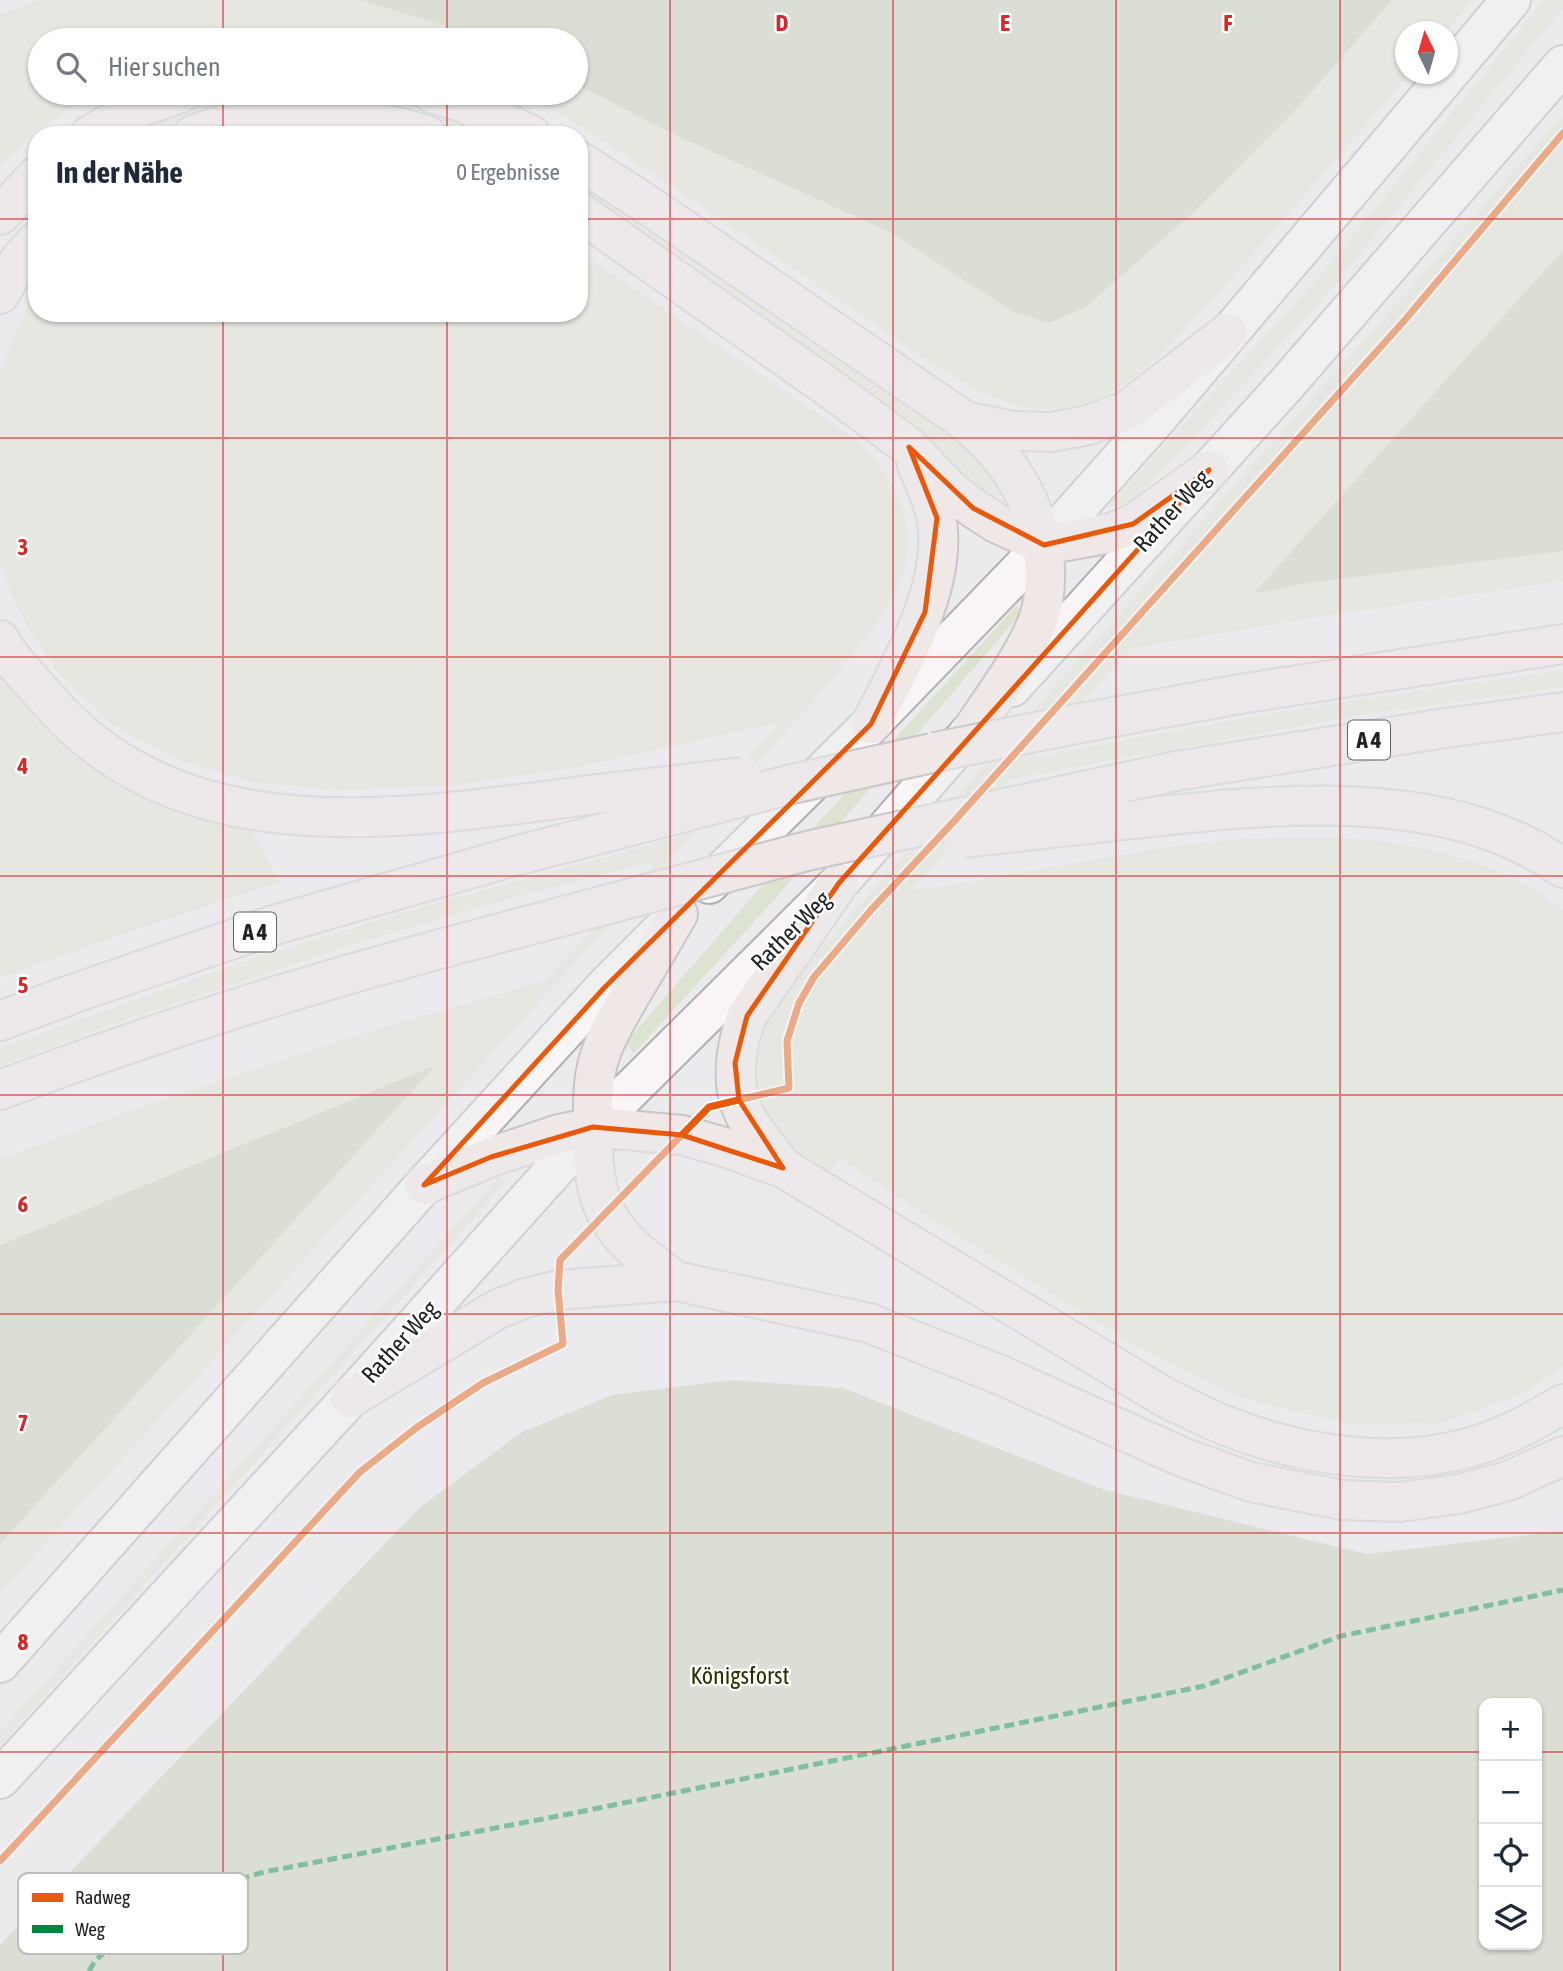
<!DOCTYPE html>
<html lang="de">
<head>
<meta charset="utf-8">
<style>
	:root { --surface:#fff; --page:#f2f2f3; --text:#1f2937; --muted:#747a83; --line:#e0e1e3 }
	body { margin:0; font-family:"Asap Condensed",sans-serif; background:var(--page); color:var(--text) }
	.controls { position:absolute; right:21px; bottom:21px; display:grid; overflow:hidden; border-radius:14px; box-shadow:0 2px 5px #0004 }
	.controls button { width:63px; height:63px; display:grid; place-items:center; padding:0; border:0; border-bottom:2px solid var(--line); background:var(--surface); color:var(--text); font:35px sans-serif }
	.compass { position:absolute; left:1395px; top:21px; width:63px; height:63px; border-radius:50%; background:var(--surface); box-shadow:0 2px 5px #0004; rotate:355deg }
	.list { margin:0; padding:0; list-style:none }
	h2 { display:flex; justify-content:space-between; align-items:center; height:91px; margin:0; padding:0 28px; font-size:30px }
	h2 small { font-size:23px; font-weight:400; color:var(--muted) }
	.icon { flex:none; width:38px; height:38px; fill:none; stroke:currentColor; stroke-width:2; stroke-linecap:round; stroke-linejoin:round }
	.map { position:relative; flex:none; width:1563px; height:1971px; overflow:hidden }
	.search { position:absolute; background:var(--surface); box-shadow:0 2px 5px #0004; left:28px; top:28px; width:560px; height:77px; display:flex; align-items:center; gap:18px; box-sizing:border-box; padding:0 24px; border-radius:38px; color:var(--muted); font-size:26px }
	.panel { position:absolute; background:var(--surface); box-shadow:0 2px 5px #0004; left:28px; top:126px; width:560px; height:196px; border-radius:28px }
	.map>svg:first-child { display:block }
</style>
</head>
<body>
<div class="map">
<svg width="1563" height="1971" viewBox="0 0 1563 1971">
	<rect width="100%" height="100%" fill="#ebebed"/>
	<path fill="#dde3d1" d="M40 0H360L491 40H40V93H93L36 130 0 166V14Z
		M1392 0H1472L1446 31 1406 32V74H1410C1343 150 1278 228 1209 303 1180 333 1151 371 1114 391 1085 407 1049 414 1016 405 958 387 906 345 856 311 787 265 719 217 650 172 608 144 566 115 520 93H576V84L675 135 892 233 1011 311 1087 306 1194 212 1302 103Z
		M1544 0H1563V8L1318 305 1132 503 1107 507 1323 273Z
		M223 93H380C424 99 465 116 505 135H458L434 126 199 117 151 135H108L198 97Z
		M1563 115V250L1254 593 1308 583 1563 551V581L1311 618 1130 649 1032 757 1307 707 1563 670V687L1354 716 1011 779 912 889C948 888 986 878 1022 872 1085 862 1148 848 1211 842 1324 830 1472 835 1563 910V1366L1521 1395 1441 1423 1347 1424 1245 1399 1139 1348 928 1217 840 1158 828 1176 799 1154 770 1127 751 1082 757 1032 786 987 1434 262Z
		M579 178 936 420C966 447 994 469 1010 507L1007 509 579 202Z
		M579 251 858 441C897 480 922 531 898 587 882 624 838 671 811 704L0 1593V1544L435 1066 0 1245V1159L140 1107 357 1035 546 980 655 861 509 899 352 945 111 1025 0 1066V1048L242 962 418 908 676 838 781 722 580 767 447 786 333 790 252 782 177 760 110 723 56 671 16 607 0 561V370L29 302 37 290V313H579Z
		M1016 606 1023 611 774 900 634 1053 626 1042 795 848Z
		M0 666 248 825 280 882 112 938 0 978Z
		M498 1178 506 1182 0 1746V1732Z"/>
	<path fill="#c8cfb9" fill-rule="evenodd" d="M360 0H1392L1302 103 1194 212 1087 306 1049 323 1011 311 892 233 675 135 576 84V40H491Z
		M1563 250V551L1308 583 1253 594Z
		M436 1065 0 1544V1245Z
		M731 1380 843 1388 1105 1490 1367 1554 1563 1531V1971H0V1945L419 1508 522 1432 612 1395ZM1484 1703H1537V1945H1484Z"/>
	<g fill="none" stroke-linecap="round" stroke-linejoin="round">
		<defs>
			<path id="secondary" d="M1012 687 1284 387 1563 65
				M709 884 871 724 1044 545 1159 416 1511 0
				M0 1663 424 1185 605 987 663 929
				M0 1779 350 1398 593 1127 839 883 971 731"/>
			<path id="motorway" d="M432 93 464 103 531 135
				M90 135 141 107 180 93
				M193 135C269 105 350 112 426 135
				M579 161 645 203 965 421C974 430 984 438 992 447 1033 491 1058 561 1038 620 1027 653 992 700 972 730
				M579 212 835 392 909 447 950 490 973 508 996 523 1044 545 1111 533 1133 524 1209 470
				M0 215 37 176
				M0 294 18 262 37 241
				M965 421 1013 431 1051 432 1089 425 1128 410 1228 333
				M0 640C10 660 28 677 43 694 179 859 403 819 589 795
				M1240 694 1563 644
				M871 724C900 666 950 583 936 516 932 498 924 482 917 465
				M1176 771 1439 729 1563 712
				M1124 820C1262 805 1443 782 1563 868
				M0 1021 75 993 271 926 515 856
				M0 1090C141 1037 284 991 429 952
				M783 1168C771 1152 757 1136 747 1119 729 1088 735 1047 747 1016L839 883
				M424 1185 491 1157 559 1134 593 1127 682 1135 724 1147 783 1168 1166 1398C1185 1407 1204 1417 1224 1425 1299 1455 1392 1470 1471 1447 1504 1438 1534 1421 1563 1404
				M676 1281C609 1233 592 1212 593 1128 593 1104 592 1082 599 1059 606 1035 620 1014 632 992 648 966 663 940 678 914
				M350 1398 498 1309 526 1298 558 1290 676 1281 869 1323 998 1374 1182 1457 1251 1482 1342 1500 1400 1502 1459 1494 1508 1481 1563 1456"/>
		</defs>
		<use href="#secondary" stroke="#afafb1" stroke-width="42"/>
		<use href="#motorway" stroke="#c7c7c9" stroke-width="42"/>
		<use href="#secondary" stroke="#f9f5f6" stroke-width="38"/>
		<use href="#motorway" stroke="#f0e7e7" stroke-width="38"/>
		<defs>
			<path id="motorway-bridge" d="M935 752 1086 722 1240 694
				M589 795 743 777
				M963 838 1124 820
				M515 856 792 784 932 753
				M429 952 811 850 1176 771"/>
		</defs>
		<use href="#motorway-bridge" stroke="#c7c7c9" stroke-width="42" stroke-linecap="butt"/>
		<use href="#motorway-bridge" stroke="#f0e7e7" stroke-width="38"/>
		<path stroke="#00873e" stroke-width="5" stroke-dasharray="10 5" stroke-linecap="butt" d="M89 1971 95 1961 122 1936 198 1891 264 1872 569 1814 1204 1686 1341 1636 1563 1590"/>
		<defs>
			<path id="cycleway" d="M0 1861 360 1472 416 1428 483 1383 563 1344 558 1290 560 1260 709 1107 789 1088 787 1041 799 1003 814 977 871 910 956 819 1404 321 1563 133"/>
		</defs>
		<use href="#cycleway" stroke="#fff" stroke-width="11"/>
		<use href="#cycleway" stroke="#e8590c" stroke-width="7"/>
	</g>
	<path d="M0 0H1563V1971H0ZM909 447 973 508 1044 545 1133 524 1209 470 839 883 747 1016 735 1063 739 1100 783 1168 682 1135 593 1127 491 1157 424 1185 605 987 871 724 925 612 937 518Z" fill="#ebebed" fill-opacity=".55" fill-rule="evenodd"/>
	<path fill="none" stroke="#e8590c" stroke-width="5" stroke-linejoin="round" d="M909 447 973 508 1044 545 1133 524 1209 470 839 883 747 1016 735 1063 739 1100 783 1168 682 1135 593 1127 491 1157 424 1185 605 987 871 724 925 612 937 518Z"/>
	<path fill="none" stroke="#d62828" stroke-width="2" stroke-opacity="0.55" d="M223 0V40M447 0V40M670 0V1971M893 0V1971M1116 0V1971M1340 0V1971M223 93V135M447 93V135M0 219H37M579 219H1563M223 313V1971M447 313V1971M0 438H1563M0 657H1563M0 876H1563M0 1095H1563M0 1314H1563M0 1533H1563M0 1752H1484M1537 1752H1563"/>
	<g text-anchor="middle" stroke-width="5" stroke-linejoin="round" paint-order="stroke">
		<g fill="#fff" stroke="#646466" stroke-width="2">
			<rect x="1348" y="720.5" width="42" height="39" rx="5"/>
			<rect x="234" y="912.5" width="42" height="39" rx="5"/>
		</g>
		<g font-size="23" font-weight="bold" fill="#222224">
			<text x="1369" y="748">A 4</text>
			<text x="255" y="940">A 4</text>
		</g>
		<g font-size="24" fill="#222224" stroke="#fff">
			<text transform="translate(1172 511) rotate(-48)" y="8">Rather Weg</text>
			<text transform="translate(791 931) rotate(-45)" y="8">Rather Weg</text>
			<text transform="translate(400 1342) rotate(-48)" y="8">Rather Weg</text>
		</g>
		<g font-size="24" fill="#273100" stroke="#fff">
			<text x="740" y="1684">Königsforst</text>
		</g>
	</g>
	<rect x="18" y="1873" width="230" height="81" rx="10" fill="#fff" stroke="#bdbdbd" stroke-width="2"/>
	<rect x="32" y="1893" width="31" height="9" fill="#e8590c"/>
	<rect x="32" y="1925" width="31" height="8" fill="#00873e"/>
	<g font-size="19" fill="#222224">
		<text x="75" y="1904">Radweg</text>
		<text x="75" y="1936">Weg</text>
	</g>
	<g font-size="23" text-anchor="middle" font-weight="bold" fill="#d62828" stroke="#fff" stroke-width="5" stroke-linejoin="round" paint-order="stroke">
		<text x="782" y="31">D</text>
		<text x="1005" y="31">E</text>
		<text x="1228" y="31">F</text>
		<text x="23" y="555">3</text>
		<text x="23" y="774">4</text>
		<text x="23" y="993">5</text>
		<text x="23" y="1212">6</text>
		<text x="23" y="1431">7</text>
		<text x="23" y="1650">8</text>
	</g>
</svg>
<div class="controls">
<button>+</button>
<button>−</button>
<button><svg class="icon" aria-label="locate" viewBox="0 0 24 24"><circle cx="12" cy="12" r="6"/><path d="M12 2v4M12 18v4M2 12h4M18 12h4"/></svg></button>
<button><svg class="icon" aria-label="layers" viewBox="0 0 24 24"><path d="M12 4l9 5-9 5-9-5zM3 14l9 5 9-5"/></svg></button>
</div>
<svg class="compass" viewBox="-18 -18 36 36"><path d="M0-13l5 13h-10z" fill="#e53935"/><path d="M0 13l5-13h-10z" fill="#747a83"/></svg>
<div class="search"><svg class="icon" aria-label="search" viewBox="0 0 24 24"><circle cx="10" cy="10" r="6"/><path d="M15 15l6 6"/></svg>Hier suchen</div>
<section class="panel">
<h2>In der Nähe<small>0 Ergebnisse</small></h2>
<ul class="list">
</ul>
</section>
</div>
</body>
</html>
